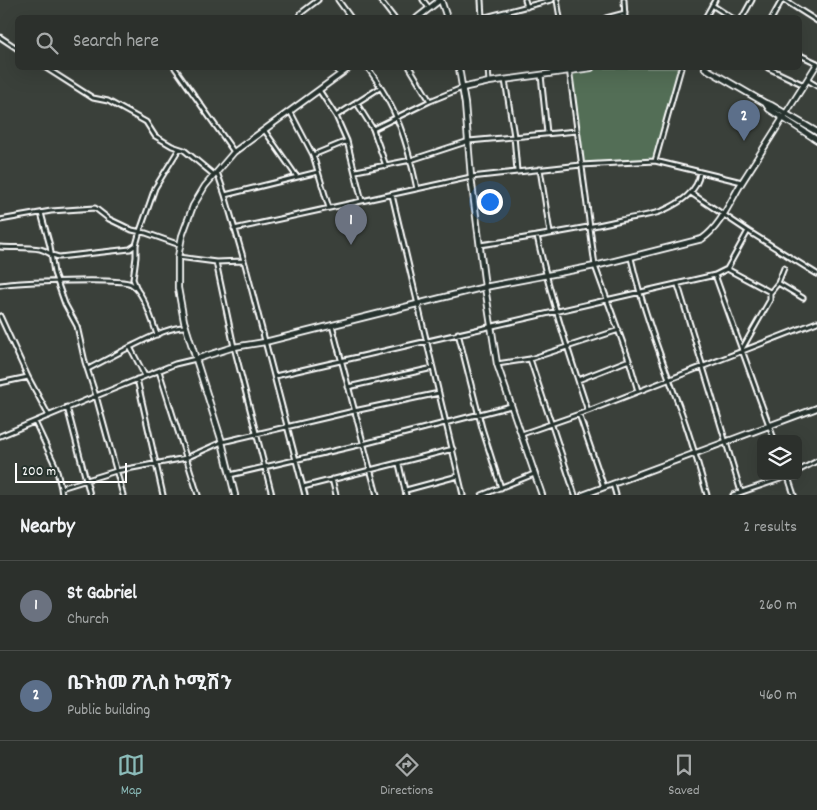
<!DOCTYPE html>
<html lang="en">
<head>
<meta charset="utf-8">
<style>
	:root { --surface:#2c302c; --page:#383c38; --text:#f1f3f6; --muted:#a6a9a9; --line:#484b48; --accent:#8bbbb9 }
	body { margin:0; font-family:Dekko,"Noto Sans Ethiopic",sans-serif; background:var(--page); color:var(--text) }
	.controls { position:absolute; right:15px; bottom:15px; display:grid; overflow:hidden; border-radius:8px; box-shadow:0 5px 20px #0002 }
	.controls button { width:45px; height:45px; display:grid; place-items:center; padding:0; border:0; border-bottom:1px solid var(--line); background:var(--surface); color:var(--text); font:25px sans-serif }
	.scale { position:absolute; left:15px; bottom:12px; width:112px; box-sizing:border-box; padding-left:5px; border:2px solid #fff; border-top:0; font-size:14px; line-height:18px; white-space:nowrap; color:#fff; -webkit-text-stroke:4px #26332d; paint-order:stroke }
	.you { position:absolute; left:489px; top:201px; width:18px; height:18px; margin:-12px; border:4px solid #fff; border-radius:50%; background:#1a73e8; box-shadow:0 0 0 8px #1a73e833 }
	.badge { display:grid; place-items:center; width:32px; height:32px; border-radius:50%; background:var(--accent); color:#fff; font-size:16px; font-weight:700 }
	.pin { position:absolute; translate:-50% -41px; filter:drop-shadow(0 1px 2px #0008) }
	.pin::after { content:''; position:absolute; top:26px; width:18px; height:15px; background:inherit; clip-path:polygon(0 0,100% 0,50% 100%) }
	.list { margin:0; padding:0; list-style:none }
	h2 { display:flex; justify-content:space-between; align-items:center; height:65px; margin:0; padding:0 20px; font-size:21px }
	h2 small { font-size:16px; font-weight:400; color:var(--muted) }
	.list li { display:grid; grid-template-columns:32px 1fr auto; gap:15px; align-items:center; box-sizing:border-box; height:90px; padding:0 20px; border-top:1px solid var(--line) }
	.list b { display:block; font-size:19px; white-space:nowrap }
	.list p { margin:0; font-size:16px; white-space:nowrap; color:var(--muted) }
	.list em { font-size:16px; font-style:normal; color:var(--muted) }
	.icon { flex:none; width:28px; height:28px; fill:none; stroke:currentColor; stroke-width:2; stroke-linecap:round; stroke-linejoin:round }
	.map { position:relative; flex:none; width:817px; height:495px; overflow:hidden }
	.search { position:absolute; background:var(--surface); box-shadow:0 5px 20px #0002; left:15px; right:15px; top:15px; height:55px; display:flex; align-items:center; gap:12px; box-sizing:border-box; padding:0 18px; border-radius:8px; color:var(--muted); font-size:19px }
	.sheet { height:245px; background:var(--surface) }
	nav { display:flex; justify-content:space-around; align-items:center; box-sizing:border-box; height:70px; border-top:1px solid var(--line); background:var(--surface); font-size:14px; color:var(--muted) }
	nav a { display:grid; justify-items:center; gap:2px }
	nav .on { color:var(--accent) }
	.map>svg:first-child { display:block }
</style>
</head>
<body>
<div class="map">
<svg width="817" height="495" viewBox="0 0 817 495">
	<rect width="100%" height="100%" fill="#3a403a"/>
	<filter id="ink" filterUnits="userSpaceOnUse"><feTurbulence type="fractalNoise" baseFrequency=".02" numOctaves="2"/><feDisplacementMap in="SourceGraphic" scale="10" xChannelSelector="R" yChannelSelector="G"/><feConvolveMatrix kernelMatrix="1 2 1 2 8 2 1 2 1" color-interpolation-filters="sRGB"/></filter>
	<g filter="url(#ink)">
		<path fill="#526e56" stroke="#a8b6aa" d="M589 68H681L655 160 581 164 569 71Z"/>
		<g fill="none" stroke-linecap="round" stroke-linejoin="round">
			<defs>
				<path id="street" d="M338 0 351 18
					M380 0 394 18
					M423 0 429 8
					M481 0 482 18 551 0
					M525 0 527 7
					M557 0 560 18
					M624 0 625 18
					M784 0 817 21
					M712 5 732 18
					M300 18 301 13 318 0
					M606 18 625 13
					M705 18 715 0
					M742 18 752 0
					M772 18 782 0
					M0 37 18 49
					M800 55 817 63
					M46 68 93 98 108 101 146 122 155 136 172 146 184 150 214 175
					M175 68 234 152
					M335 68 340 74
					M368 68C397 108 407 141 417 189
					M410 68 430 101
					M488 68 489 82
					M569 68 595 266 629 360 638 391
					M768 68 804 85
					M541 75 547 133
					M505 80 514 136 517 171
					M807 80 817 86
					M319 90 336 116 347 141 362 201
					M356 102 373 129 386 166
					M290 111 313 155 329 208
					M336 116 381 87
					M373 129 430 101 462 88
					M265 131 297 177
					M313 155 347 141
					M655 161 681 68
					M540 169 550 233
					M356 171 411 160 469 141 577 131
					M217 172 225 195 245 264 305 495
					M691 193 748 231 817 274
					M225 195 318 172
					M392 195 463 495
					M41 213 50 246 54 273 65 304 77 326 85 362 96 396 175 364 196 359
					M0 220 51 211 95 208 109 219 132 230 146 233 180 245
					M234 229 471 177 581 165 655 161 742 182
					M537 236C550 296 569 353 588 411
					M480 245C527 238 574 231 621 220 634 217 649 216 662 211 680 203 698 192 700 172
					M0 247C13 248 28 247 40 249 48 251 51 256 59 257L130 249 136 245
					M178 257 216 262 244 261
					M631 258C643 311 662 360 681 411 691 438 699 467 707 495
					M216 262 234 347 272 495
					M727 269 770 292
					M715 275 774 439
					M778 283 803 298
					M0 285C18 282 119 278 131 284 143 291 153 322 157 335
					M678 285 741 492
					M137 289 133 279 136 257V245L140 231 155 188 179 149
					M0 316 28 377 49 416
					M332 325 377 495
					M458 333 482 428 501 488
					M742 349 770 300V293L778 283 784 268
					M530 359 575 495
					M497 364 530 359 619 330
					M88 369 130 347
					M159 371 198 495
					M145 376 130 347C145 340 170 326 186 327
					M275 376 715 275 727 269 748 231
					M137 379 163 495
					M578 380 629 360
					M0 383 28 377
					M348 387 433 368
					M67 407 90 495
					M579 414 604 487
					M35 422 56 467 61 488 116 471 186 458 222 442 354 411 439 393
					M522 434 588 411 817 322
					M0 436 96 396 123 495
					M399 464 406 495
					M798 471 817 461
					M230 475 363 444 511 406
					M788 477 794 495
					M332 479 336 495
					M613 484 616 495
					M303 487 453 449
					M61 488 62 495
					M406 490 458 476
					M482 495 534 474
					M733 495 789 476"/>
				<path id="secondary" d="M441 0 447 18
					M417 18 440 0
					M459 68 465 104 471 177 485 287 497 364 542 495
					M705 68 765 103 771 105 817 132
					M462 88 489 82 591 68
					M765 103 769 109 817 140
					M196 359 234 347 265 342 485 287 595 266 702 239C722 225 731 199 744 179 768 141 793 103 817 64
					M235 495 222 442 184 321 178 288V257L182 236 193 206 205 186 234 152 349 68
					M583 495 817 408"/>
			</defs>
			<use href="#street" stroke="#fff" stroke-width="7"/>
			<use href="#secondary" stroke="#fff" stroke-width="8"/>
			<use href="#street" stroke="#26332d" stroke-width="3"/>
			<use href="#secondary" stroke="#26332d" stroke-width="4.5"/>
		</g>
	</g>
</svg>
<div class="controls">
<button><svg class="icon" aria-label="layers" viewBox="0 0 24 24"><path d="M12 4l9 5-9 5-9-5zM3 14l9 5 9-5"/></svg></button>
</div>
<div class="scale">200 m</div>
<div class="you"></div>
<div class="pin badge" style="left:351px;top:245px;background:#6b7280">1</div>
<div class="pin badge" style="left:744px;top:141px;background:#5c6f8a">2</div>
<div class="search"><svg class="icon" aria-label="search" viewBox="0 0 24 24"><circle cx="10" cy="10" r="6"/><path d="M15 15l6 6"/></svg>Search here</div>
</div>
<section class="sheet">
<h2>Nearby<small>2 results</small></h2>
<ul class="list">
<li><span class="badge" style="background:#6b7280">1</span><div><b>St Gabriel</b><p>Church</p></div><em>260 m</em></li>
<li><span class="badge" style="background:#5c6f8a">2</span><div><b>ቤጉክመ ፖሊስ ኮሚሽን</b><p>Public building</p></div><em>460 m</em></li>
</ul>
</section>
<nav>
<a class="on"><svg class="icon" aria-label="map" viewBox="0 0 24 24"><path d="M3 6l6-2 6 2 6-2v14l-6 2-6-2-6 2zM9 4v14M15 6v14"/></svg>Map</a>
<a><svg class="icon" aria-label="directions" viewBox="0 0 24 24"><path d="M12 3l9 9-9 9-9-9zM9 14v-3h6M13 9l2 2-2 2"/></svg>Directions</a>
<a><svg class="icon" aria-label="saved" viewBox="0 0 24 24"><path d="M7 4h10v16l-5-4-5 4z"/></svg>Saved</a>
</nav>
</body>
</html>
